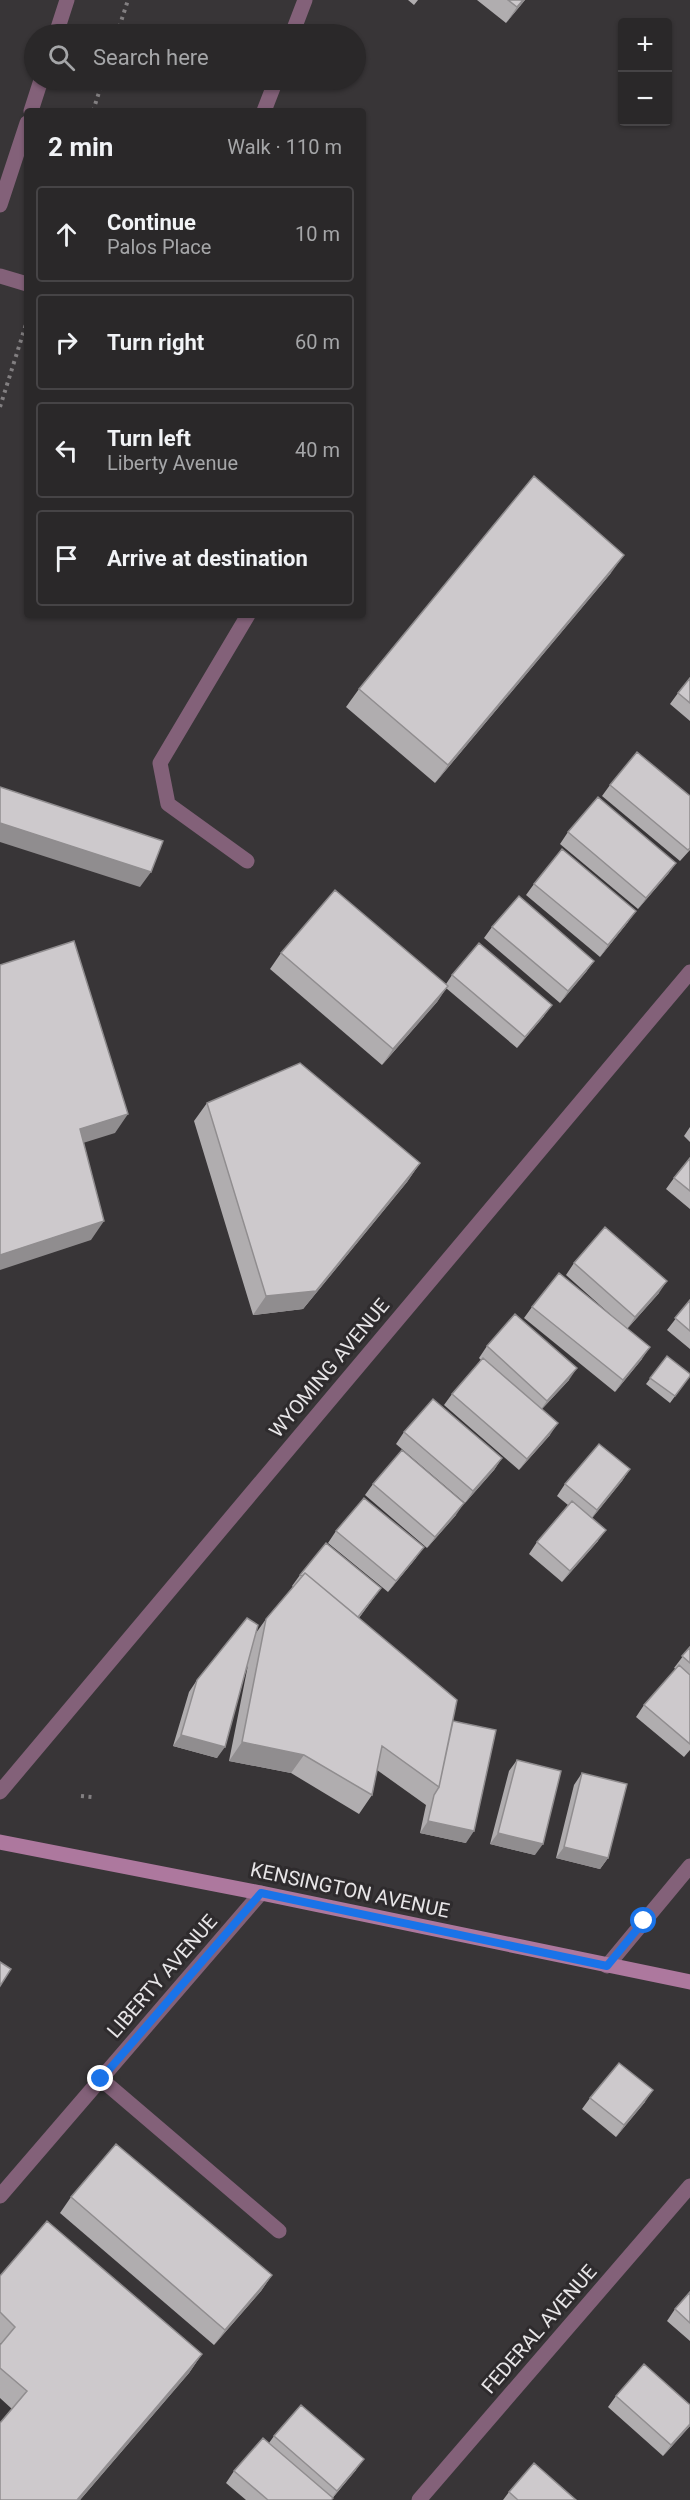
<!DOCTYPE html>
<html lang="en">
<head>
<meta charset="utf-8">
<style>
	:root { --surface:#2a2829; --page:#363435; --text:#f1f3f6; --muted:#a5a6a8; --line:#464446 }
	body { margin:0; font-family:Roboto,sans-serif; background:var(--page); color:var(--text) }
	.controls { position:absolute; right:18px; top:18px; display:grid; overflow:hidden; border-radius:6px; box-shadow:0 2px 4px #0004 }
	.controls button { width:54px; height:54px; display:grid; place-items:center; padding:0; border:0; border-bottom:2px solid var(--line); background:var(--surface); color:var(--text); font:30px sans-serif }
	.stop { position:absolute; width:18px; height:18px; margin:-14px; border:4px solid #1a73e8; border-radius:50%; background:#fff }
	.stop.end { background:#1a73e8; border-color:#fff; box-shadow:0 2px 6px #0008 }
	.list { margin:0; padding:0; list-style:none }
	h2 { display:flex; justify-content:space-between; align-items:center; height:78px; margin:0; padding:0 24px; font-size:26px }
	h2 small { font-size:20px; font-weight:400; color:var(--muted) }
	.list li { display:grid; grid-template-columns:39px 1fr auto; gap:18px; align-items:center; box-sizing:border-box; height:96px; margin:0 12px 12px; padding:0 12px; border:2px solid var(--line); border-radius:6px }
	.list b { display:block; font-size:22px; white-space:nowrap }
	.list p { margin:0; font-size:20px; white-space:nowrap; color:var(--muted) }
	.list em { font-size:20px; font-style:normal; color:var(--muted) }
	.icon { flex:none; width:33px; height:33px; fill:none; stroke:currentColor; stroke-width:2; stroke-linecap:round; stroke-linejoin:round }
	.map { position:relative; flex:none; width:690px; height:2500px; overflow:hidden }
	.search { position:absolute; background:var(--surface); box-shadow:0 2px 4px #0004; left:24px; top:24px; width:342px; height:66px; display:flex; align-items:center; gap:15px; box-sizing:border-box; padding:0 21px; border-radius:33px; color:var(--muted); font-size:22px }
	.panel { position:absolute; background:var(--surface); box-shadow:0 2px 4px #0004; left:24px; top:108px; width:342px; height:510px; border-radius:6px }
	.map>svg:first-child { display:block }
</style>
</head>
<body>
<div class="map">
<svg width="690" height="2500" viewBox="0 0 690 2500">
	<rect width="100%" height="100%" fill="#383537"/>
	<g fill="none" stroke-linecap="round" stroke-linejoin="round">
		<path stroke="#827f81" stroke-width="4" stroke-dasharray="3 4.5" stroke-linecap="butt" d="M117 34 128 0
			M93 111 103 80
			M0 407 27 321
			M81 1796 92 1797"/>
		<path stroke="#836179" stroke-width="15" d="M292 34 305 0
			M264 111 276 80
			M0 276 27 284
			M247 861 168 804 160 763 248 615
			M101 2079 279 2231"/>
		<path stroke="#836179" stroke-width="15" d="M56 34 67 0
			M31 111 41 80
			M0 205 27 123
			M0 1792 690 972
			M607 1966 690 1866
			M0 2196 261 1893
			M419 2500 690 2186"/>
		<path stroke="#ad789e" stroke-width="15" d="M0 1842 261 1893 690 1982"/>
	</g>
	<path fill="#b0adaf" d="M408 0H418L414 5Z
		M477 0H525L506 23Z
		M611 573 435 783 346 707 359 689Z
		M690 678V721L670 704 678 693Z
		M610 785 690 796V850L680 861 602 796Z
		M568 832 676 863 668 874 638 909 560 844Z
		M534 884 628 922 600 957 526 895Z
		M492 927 594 961 586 972 560 1003 484 938Z
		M281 953 446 984 452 975 544 1016 517 1048 446 988 437 1002 382 1065 270 969Z
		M207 1103 420 1163 407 1182 303 1309 253 1315 194 1121Z
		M690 1127V1142L684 1136Z
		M690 1158V1209L666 1189 674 1178Z
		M574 1263 659 1293 627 1329 642 1359 615 1392 524 1318 532 1307 620 1323 566 1275Z
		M690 1300V1349L667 1330Z
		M487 1346 569 1380 542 1409 550 1435 519 1470 444 1405 452 1394 481 1360 479 1358Z
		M667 1356 690 1376 670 1403 646 1384Z
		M404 1432 502 1458 494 1470 465 1503 396 1444Z
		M630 1469 622 1481 592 1518 598 1541 562 1582 529 1554 537 1542 568 1505 557 1496 565 1484Z
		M373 1484 456 1515 427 1548 365 1495Z
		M336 1531 416 1558 388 1592 328 1543Z
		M300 1575 381 1588 359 1618 453 1721 466 1843 420 1833 426 1805 377 1770 372 1795 359 1814 291 1773 229 1761 248 1665 217 1758 173 1746 189 1692 197 1680 256 1633 266 1619 293 1587 292 1586Z
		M690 1647V1750L684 1757 636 1717 644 1705 676 1669 674 1668Z
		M517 1760 535 1855 490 1844 509 1771Z
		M582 1773 608 1858 600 1869 556 1858 574 1785Z
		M590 2098 645 2102 616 2137 582 2109Z
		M71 2197 272 2275 261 2291 214 2345 60 2213Z
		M0 2276 202 2354 189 2373 80 2500H0L12 2409 0 2398V2345L1 2344 0 2343Z
		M690 2292V2341L667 2321 675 2309Z
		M616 2396 690 2426 663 2456 608 2407Z
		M274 2436 356 2470 331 2500H246L226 2483 234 2471 269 2443Z
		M509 2492 576 2500H503Z"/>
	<path fill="#908d8f" d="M523 0H525L506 23 517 7Z
		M624 555 611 573 435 783 448 765Z
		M0 823 151 872 140 887 0 842Z
		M676 863 668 874 638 909 646 898Z
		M636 911 628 922 600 957 608 945Z
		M594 961 586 972 560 1003 568 991Z
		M448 986 437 1002 382 1065 393 1049Z
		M552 1005 544 1016 517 1048 525 1037Z
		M128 1114 115 1133 67 1148 80 1129Z
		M420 1163 407 1182 303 1309 253 1315 266 1296Z
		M104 1221 91 1240 0 1270V1255Z
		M667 1281 659 1293 627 1329 635 1317Z
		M650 1347 642 1359 615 1392 623 1380Z
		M577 1368 569 1380 539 1412 547 1401Z
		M558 1423 550 1435 519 1470 527 1459Z
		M502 1458 494 1470 465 1503 473 1491Z
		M630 1469 622 1481 589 1522 597 1510Z
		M464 1503 456 1515 427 1548 435 1537Z
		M606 1530 598 1541 562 1582 570 1571Z
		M424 1547 416 1558 388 1592 396 1581Z
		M381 1588 373 1599 346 1634 354 1622Z
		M181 1735 225 1747 217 1758 173 1746Z
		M242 1742 304 1755 291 1773 229 1761Z
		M428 1821 474 1831 466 1843 420 1833Z
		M498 1833 543 1844 535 1855 490 1844Z
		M564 1847 608 1858 600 1869 556 1858Z
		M653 2090 645 2102 616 2137 624 2125Z
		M272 2275 261 2291 214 2345 225 2330Z
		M202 2354 189 2373 80 2500H77Z
		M690 2424V2426L663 2456 671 2445Z
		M364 2459 356 2470 330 2500 337 2491Z"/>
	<path fill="#cdc9cc" stroke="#908d8f" stroke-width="1.5" d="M508 0H523L517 7Z
		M534 476 624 555 448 765 359 689Z
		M690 678V703L678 693Z
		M637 752 690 796V848L688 850 610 785Z
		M0 787 163 841 151 872 0 823Z
		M598 797 676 863 646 898 568 832Z
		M562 849 636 911 608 945 534 884Z
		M335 890 448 986 393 1049 281 953Z
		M519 896 594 961 568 991 492 927Z
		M74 941 128 1114 80 1129 104 1221 0 1255V965Z
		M479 943 552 1005 525 1037 452 975Z
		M300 1063 420 1163 316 1291 266 1296 207 1103Z
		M690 1158V1191L674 1178Z
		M605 1227 667 1281 635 1317 574 1263Z
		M559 1273 650 1347 623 1380 532 1307Z
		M690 1300V1331L675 1318Z
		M515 1314 577 1368 547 1401 487 1346Z
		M667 1356 690 1374V1376L675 1396 650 1378Z
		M483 1358 558 1423 527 1459 452 1394Z
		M433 1399 502 1458 473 1491 404 1432Z
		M599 1444 630 1469 597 1510 565 1484Z
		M402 1450 464 1503 435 1537 373 1484Z
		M364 1498 424 1547 396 1581 336 1531Z
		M572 1501 606 1530 570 1571 537 1542Z
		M326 1543 381 1588 358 1617 305 1573 302 1576 300 1575Z
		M305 1573 457 1700 439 1787 382 1746 372 1795 304 1755 242 1742 266 1619Z
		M247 1618 258 1625 225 1747 181 1735 197 1680Z
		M690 1647V1663L682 1656Z
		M679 1665 690 1675V1744L644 1705Z
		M453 1721 496 1730 474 1831 428 1821 434 1795 439 1787Z
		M517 1760 561 1771 543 1844 498 1833Z
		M582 1773 627 1784 608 1858 564 1847Z
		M0 1962 11 1969 0 1986Z
		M619 2063 653 2090 624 2125 590 2098Z
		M116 2144 272 2275 225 2330 71 2197Z
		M47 2221 202 2354 77 2500H0V2423L27 2391 0 2368V2345L15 2327 0 2312V2276Z
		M690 2292V2323L675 2309Z
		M644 2364 690 2405V2424L671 2445 616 2396Z
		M301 2405 364 2459 337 2491 274 2436Z
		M263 2438 333 2498 331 2500H268L234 2471Z
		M534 2463 576 2500H518L509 2492Z"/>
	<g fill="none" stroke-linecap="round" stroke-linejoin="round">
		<path stroke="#1a73e8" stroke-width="8" d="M101 2079 261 1893 607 1966 644 1921"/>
	</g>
	<g text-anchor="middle" stroke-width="6" stroke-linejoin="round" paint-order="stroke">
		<g font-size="20" fill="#e7e5e7" stroke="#2e2b2d">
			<text transform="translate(329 1368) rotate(-50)" y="7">WYOMING AVENUE</text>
			<text transform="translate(350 1890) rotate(12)" y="7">KENSINGTON AVENUE</text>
			<text transform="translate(162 1976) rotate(-49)" y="7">LIBERTY AVENUE</text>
			<text transform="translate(539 2329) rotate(-49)" y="7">FEDERAL AVENUE</text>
		</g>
	</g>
</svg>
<div class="controls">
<button>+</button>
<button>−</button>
</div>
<div class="stop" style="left:644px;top:1921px"></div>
<div class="stop end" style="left:101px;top:2079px"></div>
<div class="search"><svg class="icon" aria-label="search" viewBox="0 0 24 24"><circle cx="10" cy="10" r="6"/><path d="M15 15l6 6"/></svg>Search here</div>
<section class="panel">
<h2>2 min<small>Walk · 110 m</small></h2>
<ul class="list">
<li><svg class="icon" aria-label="ahead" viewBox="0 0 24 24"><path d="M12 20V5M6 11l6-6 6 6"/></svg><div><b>Continue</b><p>Palos Place</p></div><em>10 m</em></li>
<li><svg class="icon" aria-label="right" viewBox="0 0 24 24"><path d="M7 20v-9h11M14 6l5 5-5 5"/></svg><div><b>Turn right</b></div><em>60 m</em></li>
<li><svg class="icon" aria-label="left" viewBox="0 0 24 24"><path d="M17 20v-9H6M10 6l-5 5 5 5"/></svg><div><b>Turn left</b><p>Liberty Avenue</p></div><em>40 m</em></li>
<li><svg class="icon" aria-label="arrive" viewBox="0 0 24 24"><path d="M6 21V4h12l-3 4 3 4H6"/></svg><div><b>Arrive at destination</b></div></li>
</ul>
</section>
</div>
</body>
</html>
